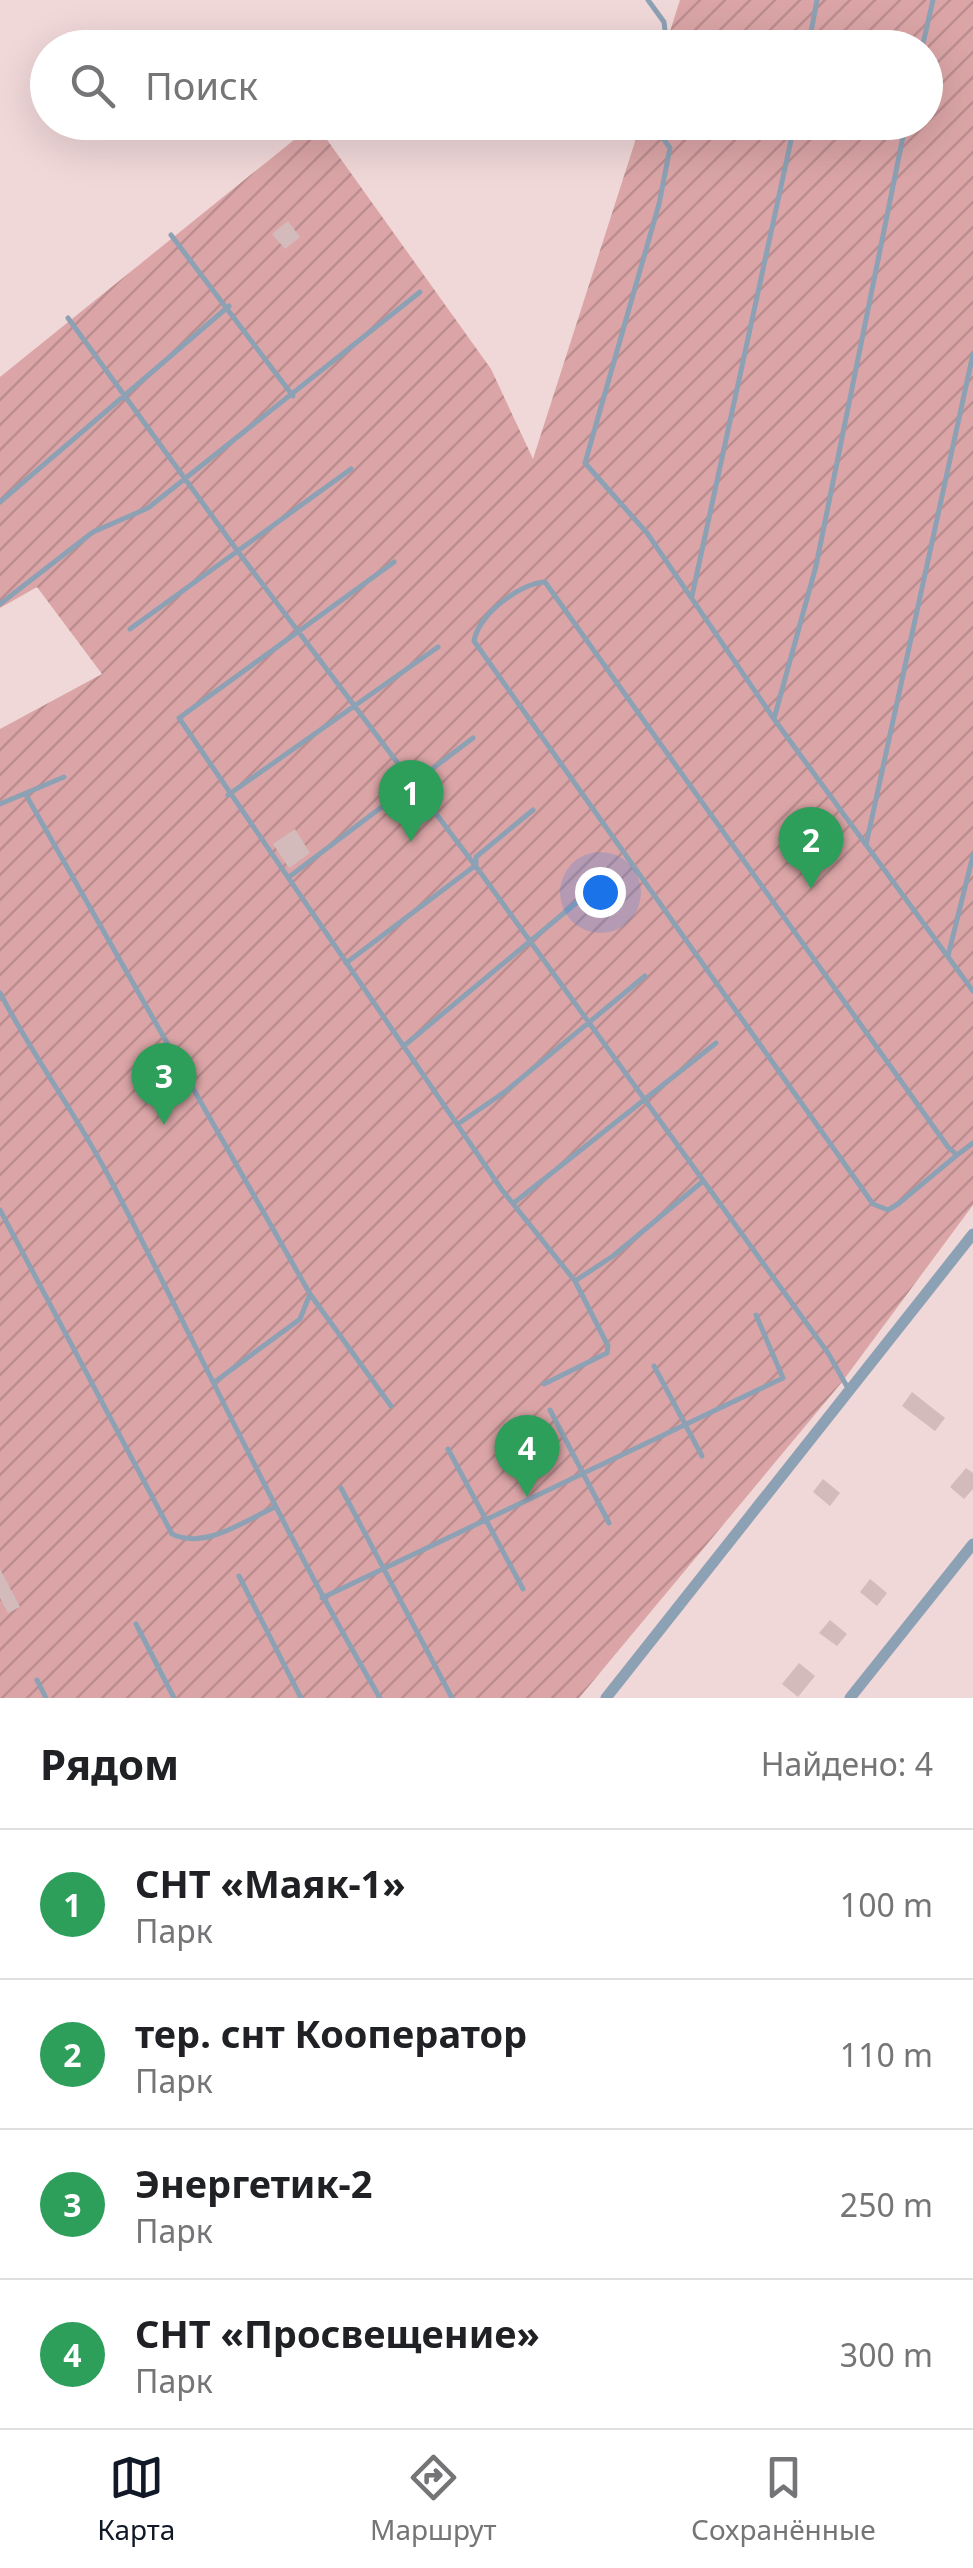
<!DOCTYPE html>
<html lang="ru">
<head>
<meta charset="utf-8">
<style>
	:root { --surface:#fff; --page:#f6f6f6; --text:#202124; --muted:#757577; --line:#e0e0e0; --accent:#111827 }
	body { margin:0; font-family:"Noto Sans",sans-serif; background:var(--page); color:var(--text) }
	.you { position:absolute; left:600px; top:892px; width:35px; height:35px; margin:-25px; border:8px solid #fff; border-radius:50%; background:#1a73e8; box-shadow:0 0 0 15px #1a73e833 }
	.badge { display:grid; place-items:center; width:65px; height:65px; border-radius:50%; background:var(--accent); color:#fff; font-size:32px; font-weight:700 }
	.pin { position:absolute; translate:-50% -82px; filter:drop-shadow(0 2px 5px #0008) }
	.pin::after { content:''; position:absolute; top:52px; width:35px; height:30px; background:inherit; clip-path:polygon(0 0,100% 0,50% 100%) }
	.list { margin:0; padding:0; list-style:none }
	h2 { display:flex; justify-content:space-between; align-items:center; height:130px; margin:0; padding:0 40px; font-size:42px }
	h2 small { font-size:32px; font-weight:400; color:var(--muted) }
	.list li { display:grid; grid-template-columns:65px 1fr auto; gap:30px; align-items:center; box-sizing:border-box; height:150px; padding:0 40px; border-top:2px solid var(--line) }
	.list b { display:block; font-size:38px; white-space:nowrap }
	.list p { margin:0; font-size:32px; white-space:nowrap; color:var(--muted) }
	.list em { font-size:32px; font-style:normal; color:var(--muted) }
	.icon { flex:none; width:55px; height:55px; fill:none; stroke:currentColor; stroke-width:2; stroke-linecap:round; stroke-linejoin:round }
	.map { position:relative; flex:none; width:973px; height:1698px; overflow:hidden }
	.search { position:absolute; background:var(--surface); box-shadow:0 10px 40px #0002; left:30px; right:30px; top:30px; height:110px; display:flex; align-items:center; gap:25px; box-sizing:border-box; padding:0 35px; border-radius:55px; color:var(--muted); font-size:38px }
	.sheet { height:730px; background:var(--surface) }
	nav { display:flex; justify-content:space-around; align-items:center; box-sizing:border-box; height:140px; border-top:2px solid var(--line); background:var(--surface); font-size:28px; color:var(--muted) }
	nav a { display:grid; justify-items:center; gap:5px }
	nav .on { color:var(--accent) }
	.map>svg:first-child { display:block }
</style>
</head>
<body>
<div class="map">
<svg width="973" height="1698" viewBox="0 0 973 1698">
	<defs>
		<pattern id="garden-furrows" width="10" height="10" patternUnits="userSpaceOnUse" patternTransform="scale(2.5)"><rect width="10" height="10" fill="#dba5a7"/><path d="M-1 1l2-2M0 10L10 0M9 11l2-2" fill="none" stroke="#bc8d8f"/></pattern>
	</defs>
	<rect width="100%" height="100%" fill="#f0d7d8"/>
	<path fill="url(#garden-furrows)" d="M680 0H973V1205L842 1382 579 1698H0V729L102 674 37 587 0 608V377L315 123 491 369 533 459 641 123 926 122V48L665 47Z"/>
	<path fill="#d3bbbb" d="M288 221 300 237 285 249 272 234Z
		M295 829 310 853 289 868 273 844Z
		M912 1392 945 1418 935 1431 902 1406Z
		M966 1468 973 1473V1489L964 1499 950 1487Z
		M823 1479 840 1493 830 1506 813 1492Z
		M0 1569 20 1607 8 1613 0 1598Z
		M870 1579 887 1593 877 1606 860 1592Z
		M830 1620 847 1634 837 1646 819 1633Z
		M799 1663 815 1676 798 1697 782 1684Z"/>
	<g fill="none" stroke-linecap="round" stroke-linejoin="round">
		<path stroke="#8da1b4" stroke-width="5" d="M648 0 664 22 667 48
			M808 48 817 0
			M922 48 933 0
			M651 122 670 148 659 204 585 463 647 533 774 719 973 991
			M171 235 293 396
			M68 318 239 553 480 872 828 1353 849 1390
			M0 502 229 306
			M394 562 179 718 502 1190 575 1281 608 1346 607 1353 544 1384
			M692 596 795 122
			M0 604 93 532 148 508 420 292
			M130 629 351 469
			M774 719 816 566 906 122
			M26 795 310 1294 300 1319 216 1381
			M228 795 438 647
			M0 804 64 777
			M866 845 973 354
			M289 877 473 738
			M948 956 973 855
			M346 963 476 865V857L533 810
			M0 993C33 1056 76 1114 109 1177 200 1350 281 1529 380 1698
			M405 1045 611 874
			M458 1124 506 1091 645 976
			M957 1155 898 1204 888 1210 873 1204 474 641C478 615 520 583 545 582L948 1147 957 1155 973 1143
			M515 1202 716 1043
			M0 1210 172 1534C205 1550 244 1521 275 1507
			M575 1281 613 1256 702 1182
			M310 1294 391 1406
			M654 1366 702 1456
			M550 1410 609 1523
			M448 1449 523 1589
			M341 1488 452 1698
			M239 1576 301 1698
			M322 1598 783 1378 756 1315
			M136 1624 174 1698
			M37 1680 46 1698"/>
		<path stroke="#8da1b4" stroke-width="11" d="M606 1698 973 1234
			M850 1698 973 1544"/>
	</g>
</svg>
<div class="you"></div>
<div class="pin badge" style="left:411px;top:842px;background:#2e9e5b">1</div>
<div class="pin badge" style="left:811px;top:889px;background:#2e9e5b">2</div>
<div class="pin badge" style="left:164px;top:1125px;background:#2e9e5b">3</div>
<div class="pin badge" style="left:527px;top:1497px;background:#2e9e5b">4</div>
<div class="search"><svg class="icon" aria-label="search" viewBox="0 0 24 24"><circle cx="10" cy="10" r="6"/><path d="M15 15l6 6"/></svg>Поиск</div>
</div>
<section class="sheet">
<h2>Рядом<small>Найдено: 4</small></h2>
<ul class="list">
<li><span class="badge" style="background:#2e9e5b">1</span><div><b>СНТ «Маяк-1»</b><p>Парк</p></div><em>100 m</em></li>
<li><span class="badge" style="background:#2e9e5b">2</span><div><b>тер. снт Кооператор</b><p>Парк</p></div><em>110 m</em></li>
<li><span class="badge" style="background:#2e9e5b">3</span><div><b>Энергетик-2</b><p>Парк</p></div><em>250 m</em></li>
<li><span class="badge" style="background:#2e9e5b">4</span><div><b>СНТ «Просвещение»</b><p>Парк</p></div><em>300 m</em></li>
</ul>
</section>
<nav>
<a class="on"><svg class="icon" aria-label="map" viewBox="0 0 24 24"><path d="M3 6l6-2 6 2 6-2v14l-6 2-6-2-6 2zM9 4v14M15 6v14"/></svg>Карта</a>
<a><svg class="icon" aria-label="directions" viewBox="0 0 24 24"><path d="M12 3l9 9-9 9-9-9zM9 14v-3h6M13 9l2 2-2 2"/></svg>Маршрут</a>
<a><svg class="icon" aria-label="saved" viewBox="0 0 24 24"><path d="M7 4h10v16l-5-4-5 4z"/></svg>Сохранённые</a>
</nav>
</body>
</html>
